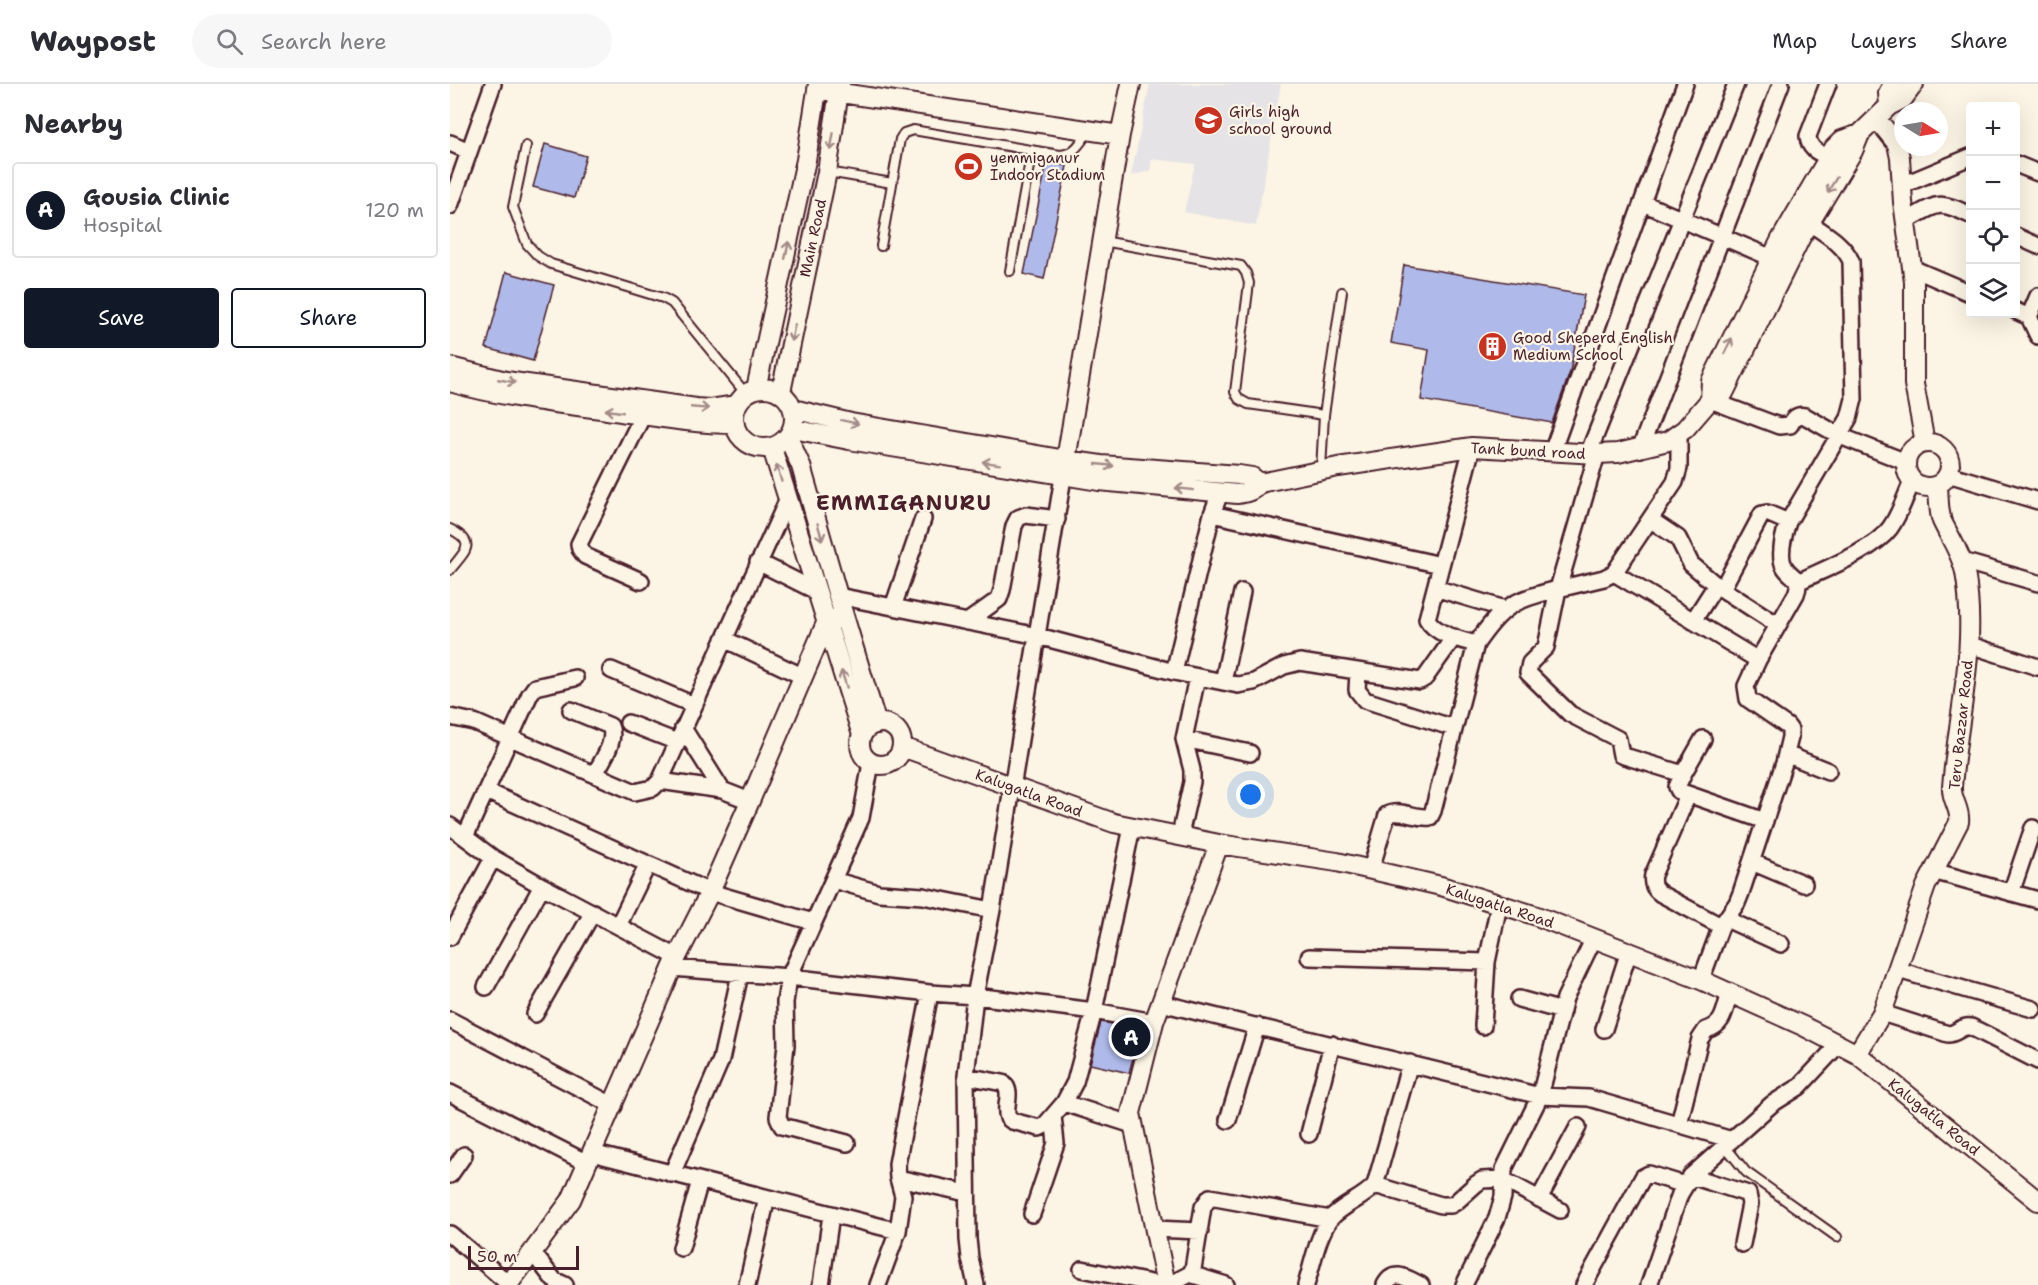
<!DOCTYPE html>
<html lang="en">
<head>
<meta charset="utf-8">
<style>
	:root { --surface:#fff; --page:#f7f7f7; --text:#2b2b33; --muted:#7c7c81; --line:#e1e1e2; --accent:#111827 }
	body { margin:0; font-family:"Shantell Sans",sans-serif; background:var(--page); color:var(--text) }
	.controls { position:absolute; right:18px; top:18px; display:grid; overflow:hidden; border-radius:6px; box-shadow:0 6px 24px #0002 }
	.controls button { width:54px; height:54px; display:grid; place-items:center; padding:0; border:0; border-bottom:2px solid var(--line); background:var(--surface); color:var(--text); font:30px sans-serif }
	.compass { position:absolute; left:1444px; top:18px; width:54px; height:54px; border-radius:50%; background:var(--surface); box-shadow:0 6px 24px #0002; rotate:101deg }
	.scale { position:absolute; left:18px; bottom:15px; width:111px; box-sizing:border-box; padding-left:6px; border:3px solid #4a1f2b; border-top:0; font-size:16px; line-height:21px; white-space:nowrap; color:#4a1f2b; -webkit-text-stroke:4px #fcf5e5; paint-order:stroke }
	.you { position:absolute; left:801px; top:711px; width:21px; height:21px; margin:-15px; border:4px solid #fff; border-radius:50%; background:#1a73e8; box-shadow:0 0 0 9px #1a73e833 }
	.badge { display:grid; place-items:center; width:39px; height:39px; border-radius:50%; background:var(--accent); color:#fff; font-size:20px; font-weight:700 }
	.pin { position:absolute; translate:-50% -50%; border:3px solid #fff; box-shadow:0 2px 6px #0006 }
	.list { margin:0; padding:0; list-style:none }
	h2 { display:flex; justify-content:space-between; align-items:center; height:78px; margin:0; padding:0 24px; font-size:26px }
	h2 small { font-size:20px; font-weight:400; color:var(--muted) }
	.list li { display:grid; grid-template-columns:39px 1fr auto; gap:18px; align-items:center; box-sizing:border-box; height:96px; margin:0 12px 12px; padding:0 12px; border:2px solid var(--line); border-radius:6px }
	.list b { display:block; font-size:22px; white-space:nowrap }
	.list p { margin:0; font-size:20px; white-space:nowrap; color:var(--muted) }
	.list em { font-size:20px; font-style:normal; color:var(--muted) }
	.actions { display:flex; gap:12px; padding:18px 24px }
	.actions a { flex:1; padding:14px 0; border:2px solid var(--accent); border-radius:6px; text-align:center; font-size:21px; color:var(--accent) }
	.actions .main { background:var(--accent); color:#fff }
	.icon { flex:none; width:33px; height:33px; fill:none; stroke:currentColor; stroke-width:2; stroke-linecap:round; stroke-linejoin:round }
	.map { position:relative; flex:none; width:1588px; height:1201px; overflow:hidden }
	header { display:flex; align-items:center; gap:36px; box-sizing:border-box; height:84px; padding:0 30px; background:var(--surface); border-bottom:2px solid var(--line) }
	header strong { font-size:28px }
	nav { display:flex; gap:33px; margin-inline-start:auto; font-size:21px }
	.search { width:420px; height:54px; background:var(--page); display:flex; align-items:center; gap:15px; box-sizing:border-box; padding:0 21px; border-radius:33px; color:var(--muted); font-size:22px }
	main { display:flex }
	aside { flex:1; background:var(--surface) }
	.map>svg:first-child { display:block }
</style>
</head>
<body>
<header>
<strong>Waypost</strong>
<div class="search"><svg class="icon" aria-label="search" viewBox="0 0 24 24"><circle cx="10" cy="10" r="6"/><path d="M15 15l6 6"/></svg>Search here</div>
<nav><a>Map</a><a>Layers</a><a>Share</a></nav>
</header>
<main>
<aside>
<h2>Nearby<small></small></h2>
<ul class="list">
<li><span class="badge">A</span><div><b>Gousia Clinic</b><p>Hospital</p></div><em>120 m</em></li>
</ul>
<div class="actions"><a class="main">Save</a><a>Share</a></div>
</aside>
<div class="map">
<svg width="1588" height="1201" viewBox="0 0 1588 1201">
	<rect width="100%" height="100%" fill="#fcf5e5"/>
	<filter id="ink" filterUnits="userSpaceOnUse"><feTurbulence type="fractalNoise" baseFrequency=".0167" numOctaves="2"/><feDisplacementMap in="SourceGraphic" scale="12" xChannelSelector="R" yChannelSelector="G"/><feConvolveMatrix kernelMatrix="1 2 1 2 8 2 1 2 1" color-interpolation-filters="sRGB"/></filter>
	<g filter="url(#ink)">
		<path fill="#e5e3e6" d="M700 0H831L806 142 734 128 745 80 702 75 700 87 681 92Z"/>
		<path fill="#afbaea" stroke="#4a1f2b" stroke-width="1.5" d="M95 60 136 72 124 114 83 103Z
			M597 78 617 82 594 195 574 190Z
			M954 181 1134 211 1120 288 1102 339 971 316 979 266 941 259Z
			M56 188 104 201 83 277 36 264Z
			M651 938 673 942V944L690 948 679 989 640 980Z"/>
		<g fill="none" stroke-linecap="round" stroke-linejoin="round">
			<defs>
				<path id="service" d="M76 62 63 123 77 160 88 172 101 180 213 214 222 219 296 310
					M378 88 442 99
					M653 157 791 182 796 189 799 199 785 308 789 315 798 320 874 331 871 386
					M431 162 450 55 454 49 463 46 610 71C625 70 630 59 638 48
					M560 187 582 66
					M874 331 892 208
					M0 445C28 459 15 467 0 486
					M1275 1062 1296 1088 1387 1153"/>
				<path id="minor" d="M0 59 19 67
					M1378 73C1367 68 1359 65 1358 52L1378 0
					M1566 80 1588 89
					M1453 101 1520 73
					M1193 119 1322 174
					M0 122 43 0
					M1456 137C1487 120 1487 115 1520 131
					M1566 152 1588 162
					M1464 185 1520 209
					M1566 227 1579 233 1588 212
					M1579 233 1588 252
					M1260 316 1329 342 1340 341C1344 334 1347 330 1355 332L1390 352 1456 378
					M1229 350V384L1225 398 1164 489 1154 494 1108 505 1096 563 1080 579 1078 589 1120 630 1168 655 1171 671 1233 690 1227 703 1229 707 1315 737
					M1022 363 977 535C986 551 1011 556 1026 560
					M1190 365 1331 0
					M1102 368 1235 0
					M1138 370 1286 0
					M1498 390 1588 417
					M762 430 991 481
					M1201 436 1228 454 1241 480 1266 501
					M1512 477 1588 499
					M308 478 366 507
					M1164 489 1308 576 1346 510C1353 492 1340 494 1334 482 1328 470 1334 450 1338 438L1399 334 1404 315 1401 177C1393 159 1375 150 1360 139
					M191 497 135 472 130 465 129 460 193 331
					M1348 498C1374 485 1423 467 1440 444 1450 430 1455 413 1462 398
					M985 504 1055 525
					M388 512 588 552 724 588 788 601 804 598 834 582 850 578 970 597 975 594 1004 553
					M443 523 473 435
					M1243 537 1266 501 1272 505
					M517 538 549 515 552 506 564 442 568 434 576 431 607 435
					M1328 541 1272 505 1312 430 1317 429 1338 438
					M274 555 352 592
					M1520 561 1588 583
					M161 586 244 621
					M724 588 762 430 770 409
					M908 588 907 606 915 616 1004 644
					M773 598 792 508
					M121 626 160 642C167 657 152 676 145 690
					M0 633 24 638 185 708 203 704 210 697 337 417
					M178 639 227 658
					M233 644 272 706
					M734 655 800 669
					M1336 670 1378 687
					M1233 690 1253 655
					M210 697 272 706 300 717
					M36 707 260 808 363 838
					M1238 711 1203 791C1201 800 1204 805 1211 810L1271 842
					M0 742 43 774 92 802 227 873
					M730 751 742 698V686L734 655 747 593
					M15 753 80 610 85 603 125 594
					M1302 778 1354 800
					M921 785 937 731C949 724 966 735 980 733L983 727 1026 560C1053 521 1062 517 1108 505L1147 370
					M1483 787 1588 816
					M383 796 429 809 473 812 542 826
					M1561 809 1583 744
					M1276 835 1331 860
					M168 842 198 780
					M0 853 43 774
					M859 873 1037 878
					M222 884 339 893 480 909 525 912 644 927 704 938
					M1448 886 1583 925
					M1251 896 1271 842 1287 819 1291 809 1334 679 1340 653V646L1337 642 1298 615 1296 602 1308 576
					M36 903 92 802
					M1069 915 1112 927
					M711 919 1090 1012 1139 1014 1282 1056
					M1432 929 1498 950C1507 950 1511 941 1521 943L1588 977
					M85 930 143 828
					M0 936 164 1022
					M1033 942 1037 878 1049 821
					M1154 945 1179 867
					M516 992 553 999C564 1009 553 1022 558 1034L562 1037 589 1044 595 1041 614 1019 625 998 644 927 682 743
					M0 1009 137 1079
					M614 1019 683 1041
					M778 1036 807 942
					M1229 1040 1250 955 1256 946C1275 941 1274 926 1280 909
					M859 1050 882 960
					M397 1059 332 1042 328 1033 336 961 335 918 339 893 411 734 421 679
					M142 1069 448 1147 453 1112 448 1094 447 1080 480 909
					M222 1090 271 976 290 890
					M0 1091 14 1071
					M1241 1092 1298 1110 1300 1120 1292 1160
					M448 1094 517 1109
					M925 1101 991 1121H1001L1006 1118 1026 1100 1032 1096 1052 1095 1110 1126
					M1089 1115 1128 1043
					M582 1130 606 1059 603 1032
					M704 1145 750 1147
					M0 1150 59 1200
					M231 1164 250 1097
					M83 1169 104 1196 115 1201
					M632 1185 711 1201
					M740 1190 776 1201
					M297 1201 317 1114
					M371 1201 381 1131
					M428 1201 448 1147
					M526 1201 520 1174 518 1155 516 992 525 912 542 826 615 381
					M719 1201 740 1190 743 1185 753 1123 760 1113 880 1135
					M856 1201C862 1182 868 1150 880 1135 893 1120 913 1115 925 1101L960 979
					M935 1201C944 1184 958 1195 971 1201
					M1014 1201 1047 1134 1053 1113 1054 1085 1090 1012 1115 914 1144 854
					M1134 1201 1193 1093 1199 1090 1235 1101
					M1199 1201 1230 1110 1241 1092 1322 1020 1349 1003 1389 960"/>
				<path id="tertiary" d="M378 7 670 51
					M1439 22 1438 9 1443 0
					M1427 35 1447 60 1450 74 1453 118 1464 198V300L1475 359
					M0 283 56 297 246 324 260 325 287 321
					M0 298C52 313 104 319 157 326 200 332 242 340 285 340
					M284 334a30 30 0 1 1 60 0a30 30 0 1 1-60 0Z
					M306 305 356 76 368 0
					M331 308 377 88 390 0
					M1260 316 1261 297 1331 155 1384 64 1392 56 1410 50 1439 22 1453 15 1464 0
					M343 325 401 339 616 376 651 381 789 391 802 393 810 399
					M343 345 399 356 649 397 787 410C797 409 803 407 810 399
					M338 353 351 382 388 512 427 640
					M1456 381a22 22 0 1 1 44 0a22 22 0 1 1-44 0Z
					M322 364 412 651
					M616 376 670 51 681 0
					M810 399 888 383 1022 363 1147 370 1168 369 1218 357 1235 345 1260 316 1274 309 1351 153 1403 67 1410 50
					M410 660a21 21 0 1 1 42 0a21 21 0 1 1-42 0Z
					M452 663 664 739 769 760 887 778 991 802 1084 831 1251 896 1353 942 1407 970 1588 1117
					M1407 970 1432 929 1476 802 1509 738C1511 725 1501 716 1502 703 1508 629 1528 562 1515 488 1511 469 1500 454 1492 437 1488 426 1489 413 1488 401
					M58 1201 121 1116 227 873 260 808 300 717 376 539 393 531
					M716 1201 681 1029 704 938 769 760"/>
			</defs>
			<use href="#service" stroke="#4a1f2b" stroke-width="12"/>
			<use href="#minor" stroke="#4a1f2b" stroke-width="20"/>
			<use href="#tertiary" stroke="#4a1f2b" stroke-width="22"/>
			<use href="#service" stroke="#fcf5e5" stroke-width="8"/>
			<use href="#minor" stroke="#fcf5e5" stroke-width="15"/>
			<use href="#tertiary" stroke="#fcf5e5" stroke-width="18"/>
		</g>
		<defs><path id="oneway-shaft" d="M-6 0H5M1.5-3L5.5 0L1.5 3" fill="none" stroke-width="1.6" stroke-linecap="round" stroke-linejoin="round" transform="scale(1.5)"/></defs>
		<g stroke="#a38a88">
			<use href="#oneway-shaft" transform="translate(382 58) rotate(100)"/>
			<use href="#oneway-shaft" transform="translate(1382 101) rotate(121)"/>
			<use href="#oneway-shaft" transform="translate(337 166) rotate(-78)"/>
			<use href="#oneway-shaft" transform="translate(343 249) rotate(102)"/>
			<use href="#oneway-shaft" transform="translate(1278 262) rotate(-64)"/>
			<use href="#oneway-shaft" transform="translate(57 297) rotate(11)"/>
			<use href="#oneway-shaft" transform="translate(250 324) rotate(5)"/>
			<use href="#oneway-shaft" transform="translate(164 327) rotate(-172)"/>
			<use href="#oneway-shaft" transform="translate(400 338) rotate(12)"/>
			<use href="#oneway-shaft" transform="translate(541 379) rotate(-171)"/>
			<use href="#oneway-shaft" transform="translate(655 381) rotate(6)"/>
			<use href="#oneway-shaft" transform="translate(329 389) rotate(-106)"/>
			<use href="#oneway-shaft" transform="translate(734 405) rotate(-174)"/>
			<use href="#oneway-shaft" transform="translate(370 448) rotate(74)"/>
			<use href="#oneway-shaft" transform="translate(394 595) rotate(-108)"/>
		</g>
	</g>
	<defs>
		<symbol id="school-disc" viewBox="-11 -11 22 22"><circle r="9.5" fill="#c8321e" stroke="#fcf5e5"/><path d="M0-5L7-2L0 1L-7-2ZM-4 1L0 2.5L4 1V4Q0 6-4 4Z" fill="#fff"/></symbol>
		<symbol id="stadium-disc" viewBox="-11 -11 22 22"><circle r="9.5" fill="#c8321e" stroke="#fcf5e5"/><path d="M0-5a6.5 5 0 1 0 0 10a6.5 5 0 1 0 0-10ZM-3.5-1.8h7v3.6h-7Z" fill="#fff"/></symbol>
		<symbol id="building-disc" viewBox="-11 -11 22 22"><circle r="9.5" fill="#c8321e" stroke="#fcf5e5"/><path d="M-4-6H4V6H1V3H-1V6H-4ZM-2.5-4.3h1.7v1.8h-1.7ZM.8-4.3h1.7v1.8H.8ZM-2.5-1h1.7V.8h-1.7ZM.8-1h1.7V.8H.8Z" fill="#fff"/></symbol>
	</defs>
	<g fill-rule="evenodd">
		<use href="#school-disc" x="742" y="20" width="33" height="33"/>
		<use href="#stadium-disc" x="502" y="66" width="33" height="33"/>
		<use href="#building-disc" x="1026" y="246" width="33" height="33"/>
	</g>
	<g text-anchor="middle" stroke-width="4.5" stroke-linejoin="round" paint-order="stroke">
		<g font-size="15" fill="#4a1f2b" stroke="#fcf5e5" text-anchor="start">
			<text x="779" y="33">Girls high<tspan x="779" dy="17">school ground</tspan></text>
			<text x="540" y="79">yemmiganur<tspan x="540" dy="17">Indoor Stadium</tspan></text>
			<text x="1063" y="259">Good Sheperd English<tspan x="1063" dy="17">Medium School</tspan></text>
		</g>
		<g font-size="15" fill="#4a1f2b" stroke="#fcf5e5">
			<text transform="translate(363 154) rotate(-78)" y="5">Main Road</text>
			<text transform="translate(1078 367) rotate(3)" y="5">Tank bund road</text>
			<text transform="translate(1511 641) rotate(-84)" y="5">Teru Bazzar Road</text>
			<text transform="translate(579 709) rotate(20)" y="5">Kalugatla Road</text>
			<text transform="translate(1050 822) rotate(18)" y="5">Kalugatla Road</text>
			<text transform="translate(1484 1033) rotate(39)" y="5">Kalugatla Road</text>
		</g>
		<g font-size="21" font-weight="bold" letter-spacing="1.5" fill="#4a1f2b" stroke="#fcf5e5">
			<text x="454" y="426">EMMIGANURU</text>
		</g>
	</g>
</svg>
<div class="controls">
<button>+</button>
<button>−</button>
<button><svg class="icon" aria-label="locate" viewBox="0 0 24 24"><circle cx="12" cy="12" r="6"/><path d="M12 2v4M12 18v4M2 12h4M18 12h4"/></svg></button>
<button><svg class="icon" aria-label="layers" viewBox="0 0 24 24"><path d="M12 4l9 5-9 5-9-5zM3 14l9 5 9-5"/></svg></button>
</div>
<svg class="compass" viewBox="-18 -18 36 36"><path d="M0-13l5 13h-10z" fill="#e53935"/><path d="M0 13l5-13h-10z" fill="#7c7c81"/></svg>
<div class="scale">50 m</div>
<div class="you"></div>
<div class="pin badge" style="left:681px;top:953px">A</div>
</div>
</main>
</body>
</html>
